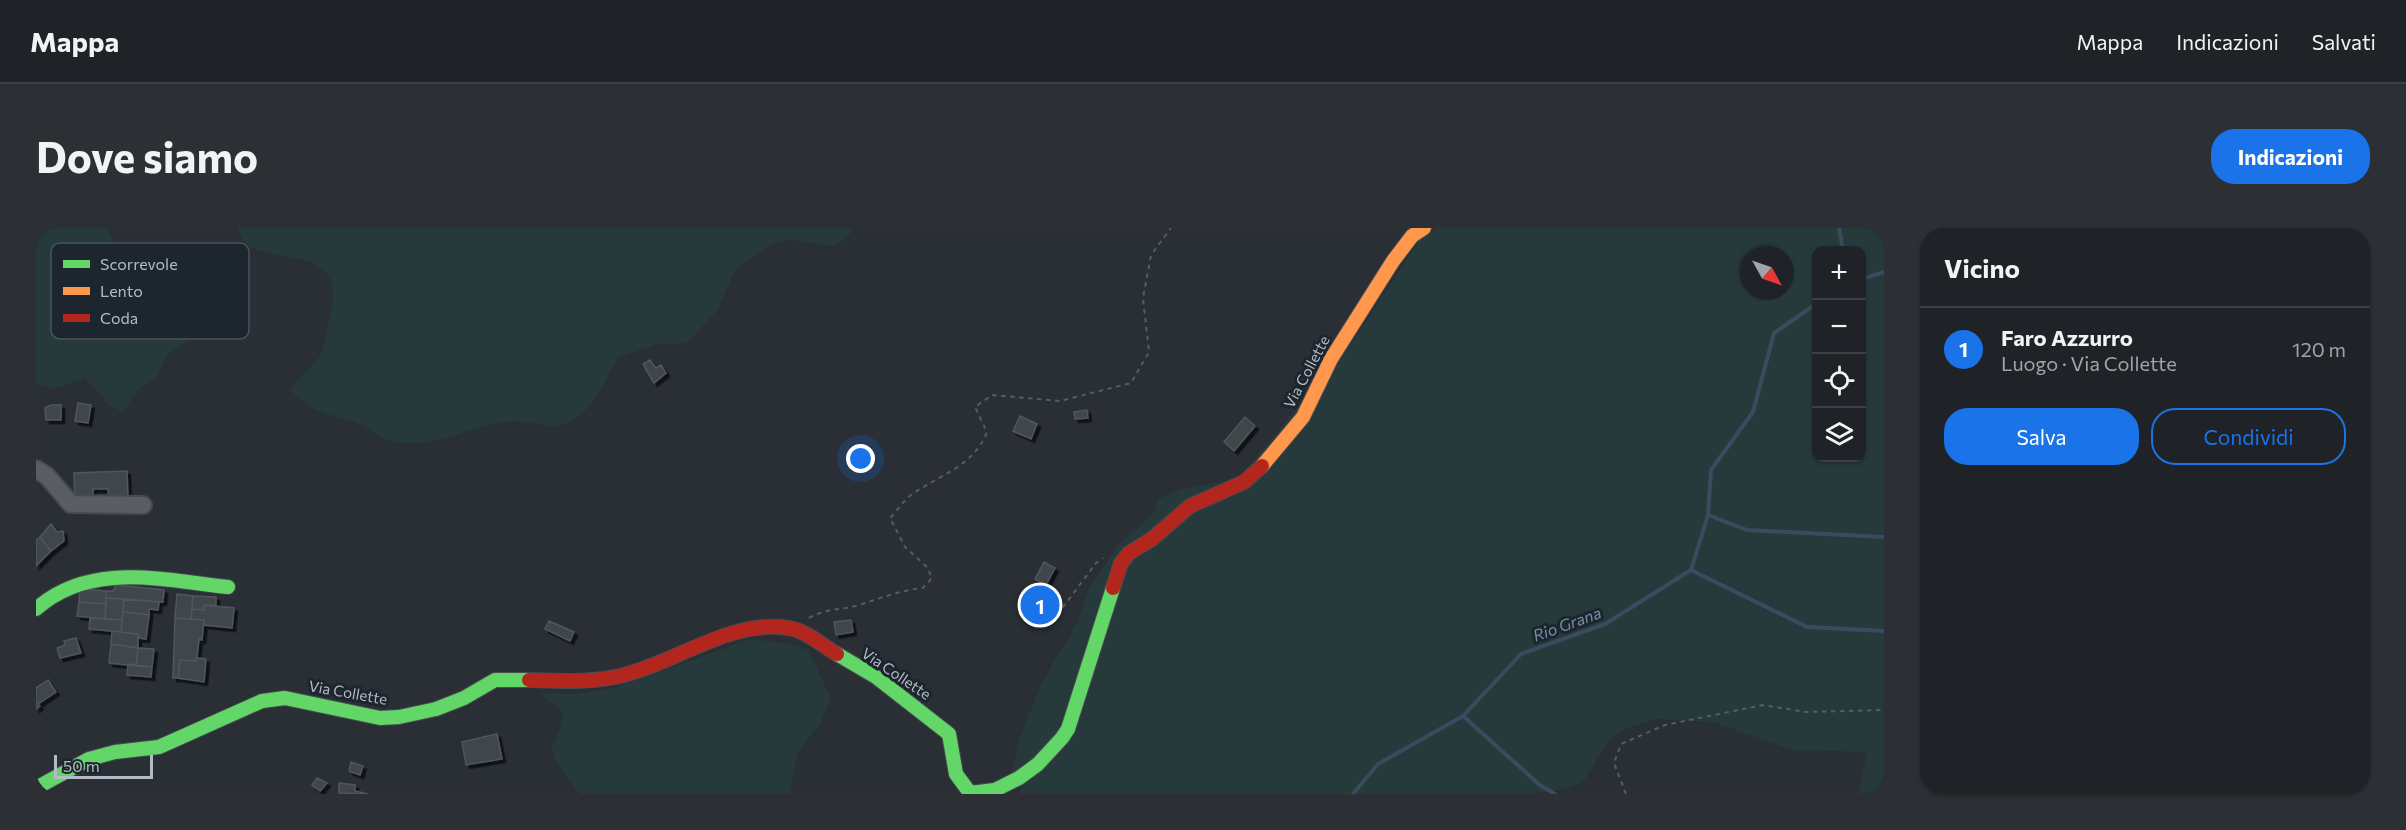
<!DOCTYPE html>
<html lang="it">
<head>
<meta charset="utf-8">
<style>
	:root { --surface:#1f2328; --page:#2c2f34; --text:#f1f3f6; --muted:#a1a4a8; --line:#3c4045; --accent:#1a73e8 }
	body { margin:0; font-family:Commissioner,sans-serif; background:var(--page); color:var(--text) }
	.controls { position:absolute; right:18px; top:18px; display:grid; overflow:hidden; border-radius:12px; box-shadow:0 2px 4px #0004 }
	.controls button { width:54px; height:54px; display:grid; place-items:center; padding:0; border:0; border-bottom:2px solid var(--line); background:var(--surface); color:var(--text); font:30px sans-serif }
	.compass { position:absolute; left:1704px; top:18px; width:54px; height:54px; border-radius:50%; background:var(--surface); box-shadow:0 2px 4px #0004; rotate:130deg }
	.scale { position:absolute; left:18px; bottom:15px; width:99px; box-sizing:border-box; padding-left:6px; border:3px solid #b3bcc6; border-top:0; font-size:16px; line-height:21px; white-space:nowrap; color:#b3bcc6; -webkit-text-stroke:4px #1d262f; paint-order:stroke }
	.you { position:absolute; left:825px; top:231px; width:21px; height:21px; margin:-15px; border:4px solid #fff; border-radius:50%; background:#1a73e8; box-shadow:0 0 0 9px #1a73e833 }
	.badge { display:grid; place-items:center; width:39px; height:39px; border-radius:50%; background:var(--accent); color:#fff; font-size:20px; font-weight:700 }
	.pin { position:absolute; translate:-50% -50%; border:3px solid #fff; box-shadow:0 2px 6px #0006 }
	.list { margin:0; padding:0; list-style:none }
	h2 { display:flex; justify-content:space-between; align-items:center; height:78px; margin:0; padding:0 24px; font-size:26px }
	h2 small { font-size:20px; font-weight:400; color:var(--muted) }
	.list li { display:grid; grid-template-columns:39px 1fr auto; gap:18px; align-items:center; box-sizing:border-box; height:84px; padding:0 24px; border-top:2px solid var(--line) }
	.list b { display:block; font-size:22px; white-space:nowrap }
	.list p { margin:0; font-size:20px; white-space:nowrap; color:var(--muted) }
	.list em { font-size:20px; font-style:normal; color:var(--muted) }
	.actions { display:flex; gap:12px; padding:18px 24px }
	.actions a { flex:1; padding:14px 0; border:2px solid var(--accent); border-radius:24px; text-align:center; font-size:21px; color:var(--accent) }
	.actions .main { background:var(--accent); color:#fff }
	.icon { flex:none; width:33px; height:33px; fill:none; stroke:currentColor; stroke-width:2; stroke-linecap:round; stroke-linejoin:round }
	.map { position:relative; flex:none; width:1848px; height:566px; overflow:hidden; border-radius:24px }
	header { display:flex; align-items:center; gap:36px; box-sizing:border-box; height:84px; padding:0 30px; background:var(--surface); border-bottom:2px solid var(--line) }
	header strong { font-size:28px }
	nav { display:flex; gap:33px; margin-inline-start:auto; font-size:21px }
	.intro { display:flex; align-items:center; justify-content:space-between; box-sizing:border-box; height:144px; padding:0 36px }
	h1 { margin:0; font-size:42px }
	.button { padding:15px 27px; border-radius:24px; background:var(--accent); color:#fff; font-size:21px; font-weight:700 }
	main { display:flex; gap:36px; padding:0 36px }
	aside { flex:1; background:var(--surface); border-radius:24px; box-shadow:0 2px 4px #0004 }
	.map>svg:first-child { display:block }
</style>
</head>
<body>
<header>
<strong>Mappa</strong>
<nav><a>Mappa</a><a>Indicazioni</a><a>Salvati</a></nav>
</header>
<div class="intro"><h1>Dove siamo</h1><a class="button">Indicazioni</a></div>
<main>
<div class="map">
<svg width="1848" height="566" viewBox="0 0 1848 566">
	<defs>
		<filter id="shadow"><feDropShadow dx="3.5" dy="3.5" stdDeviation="0" flood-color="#0009"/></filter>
	</defs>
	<rect width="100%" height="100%" fill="#292f35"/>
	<path fill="#273a3b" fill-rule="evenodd" d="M0 0H71L88 38 112 50 146 43 165 42 191 54 190 69 173 98 131 127 121 149 101 163 87 184 73 177 49 150 17 161 0 156Z
		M202 0H818L809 12 796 18 755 12 741 14 700 40 682 81 653 113 636 117 623 115 582 130C570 150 558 180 537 192 517 204 493 191 470 194 433 198 397 221 359 214 343 211 330 197 314 192 291 186 270 182 255 162 262 150 274 143 282 131 290 120 289 105 293 92 319 0 209 50 202 0Z
		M1400 0H1848V566H1823L1831 524 1758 522 1677 494 1620 491 1590 501 1576 509 1549 551 1536 559 1498 566H982L986 559 975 549 983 512 1006 454 1040 397 1053 361 1081 319 1120 282 1122 271 1145 261 1202 251 1315 116 1383 13ZM1780 22H1826V230H1780ZM1713 27H1749V63H1713Z
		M714 411 754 416 772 422 795 470 785 494 761 526 754 566H543C533 549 517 538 516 517L525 501 527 484 503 465 543 466 581 459Z"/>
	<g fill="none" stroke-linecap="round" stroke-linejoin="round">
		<path stroke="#394b5e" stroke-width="4" d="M1803 0 1807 22
			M1826 51 1848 44
			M1672 287 1711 302 1848 309
			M1655 342 1771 399 1848 403
			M1427 488 1505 558 1519 566
			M1317 566 1342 536 1427 488 1485 426 1569 396 1655 342 1672 287 1675 242 1717 184 1738 105 1780 76"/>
	</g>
	<path fill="#41464b" stroke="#51565d" stroke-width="1.5" filter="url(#shadow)" d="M614 132 620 140 625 137 630 145 618 155 607 136Z
		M42 175 55 177 52 195 39 193Z
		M15 177H25V192H10L9 180Z
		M1051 182 1052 190 1039 191 1038 184Z
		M984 188 1001 196 995 211 977 203Z
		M1209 189 1219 198 1198 223 1188 214Z
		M91 243 92 270 73 271 72 261H57V272L39 273 38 245Z
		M15 296 21 304 27 303 28 313 15 323 4 309Z
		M4 309 15 323 0 338V312Z
		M1008 334 1019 340 1010 357 999 351Z
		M80 357 128 362 127 374 70 370V363H77Z
		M44 361 70 363V376L43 374Z
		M141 366 157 368 155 391 139 390Z
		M157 368 180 369V378L168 377V382L156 381Z
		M995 378a9 9 0 1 1 18 0a9 9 0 1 1-18 0Z
		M70 370 88 371 86 392 69 391Z
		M88 371 123 374 122 382 113 381V387L87 384Z
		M43 374 70 376 69 391 41 388Z
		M168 377 198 380 196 400 168 397V392L155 391 156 381 168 382Z
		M87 384 113 387 110 411 103 410 102 406 85 404Z
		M54 390 86 392 85 404 53 401Z
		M139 390 168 392 166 412 163 411 161 430 159 433 144 432 142 450H137Z
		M815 392 817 404 800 407 798 394Z
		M513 393 538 404 534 413 509 401Z
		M76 403 102 406V420L75 416Z
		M40 410 45 425 24 430 21 420 29 417 28 413Z
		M75 416 102 420 100 438 73 435Z
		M102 420 118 421 116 439 100 438Z
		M161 430 170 431 168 454 142 450 144 432 159 433Z
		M92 436 116 439 115 449 91 447Z
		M12 452 20 464 2 476 4 478 0 481V460Z
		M461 506 466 531 430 537 426 514Z
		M315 534 327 538 324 547 313 543Z
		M281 550 291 555 284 563 276 557Z
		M303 555 319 557V563L332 566 303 565Z"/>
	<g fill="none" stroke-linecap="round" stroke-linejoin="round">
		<defs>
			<path id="street" d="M0 241 11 248 35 276 107 277"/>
			<path id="fast" d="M0 381C54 333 127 352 192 359
				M801 426 840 449 913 506 920 546 934 565 959 562 983 550 1002 536 1026 510 1032 501 1077 360
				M0 560 53 531 79 524 123 519 226 473 249 470 344 490 363 489 400 481 428 470 459 452H493"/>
			<path id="slow" d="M1226 238 1267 189 1295 131 1357 33 1376 8 1388 0"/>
			<path id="jam" d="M1077 360 1085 335 1093 325 1116 311 1154 278 1208 254 1226 238
				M493 452C524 453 557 455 588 447 643 433 695 391 753 400 769 402 787 418 801 426"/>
		</defs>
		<use href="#street" stroke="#474b50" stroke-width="20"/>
		<use href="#fast" stroke="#474b50" stroke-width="16"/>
		<use href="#slow" stroke="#474b50" stroke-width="16"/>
		<use href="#jam" stroke="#474b50" stroke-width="16"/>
		<path stroke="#575c60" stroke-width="2" stroke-dasharray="4.5 4.5" stroke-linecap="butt" d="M773 390C793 379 803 383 823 377 845 370 865 362 887 360L896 350 891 339 869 319 854 290C861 283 868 272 876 266 904 247 938 238 951 204L939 179 956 167 1024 173 1095 155 1113 124 1107 70 1115 27 1135 0
			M1016 394 1060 335 1067 330
			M1590 566 1578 535 1585 516 1629 497 1727 477 1770 484 1848 482"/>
		<use href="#street" stroke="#595e63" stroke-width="16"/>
		<use href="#fast" stroke="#63d668" stroke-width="14"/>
		<use href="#slow" stroke="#ff974d" stroke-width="14"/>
		<use href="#jam" stroke="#b3261e" stroke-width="14"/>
	</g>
	<g text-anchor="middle" stroke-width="6" stroke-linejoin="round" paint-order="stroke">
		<g font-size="15" fill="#b3bcc6" stroke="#1d262f">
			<text transform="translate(1271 144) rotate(-62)" y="5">Via Collette</text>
			<text transform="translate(860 446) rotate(34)" y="5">Via Collette</text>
			<text transform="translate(312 465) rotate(10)" y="5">Via Collette</text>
		</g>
		<g font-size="16" font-style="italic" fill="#768fa7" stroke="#1d262f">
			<text transform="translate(1531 396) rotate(-20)" y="6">Rio Grana</text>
		</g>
	</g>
	<rect x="15" y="15" width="198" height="96" rx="9" fill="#1d262f" stroke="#4a535c" stroke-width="1.5"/>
	<rect x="27" y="32" width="27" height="8" fill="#63d668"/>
	<rect x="27" y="59" width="27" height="8" fill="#ff974d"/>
	<rect x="27" y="86" width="27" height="8" fill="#b3261e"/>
	<g font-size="16" fill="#b3bcc6">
		<text x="64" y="42">Scorrevole</text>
		<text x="64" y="69">Lento</text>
		<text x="64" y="96">Coda</text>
	</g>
</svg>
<div class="controls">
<button>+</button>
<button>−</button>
<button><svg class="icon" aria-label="locate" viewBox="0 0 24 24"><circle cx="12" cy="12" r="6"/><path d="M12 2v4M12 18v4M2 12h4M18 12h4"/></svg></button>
<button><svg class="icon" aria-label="layers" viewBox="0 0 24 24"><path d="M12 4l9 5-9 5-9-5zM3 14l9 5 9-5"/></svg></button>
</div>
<svg class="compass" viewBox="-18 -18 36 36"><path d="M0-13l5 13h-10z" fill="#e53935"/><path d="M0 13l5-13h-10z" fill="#a1a4a8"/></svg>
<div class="scale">50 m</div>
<div class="you"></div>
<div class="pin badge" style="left:1004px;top:377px">1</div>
</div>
<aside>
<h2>Vicino<small></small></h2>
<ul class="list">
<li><span class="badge">1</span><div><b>Faro Azzurro</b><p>Luogo · Via Collette</p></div><em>120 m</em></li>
</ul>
<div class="actions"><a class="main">Salva</a><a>Condividi</a></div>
</aside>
</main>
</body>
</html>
